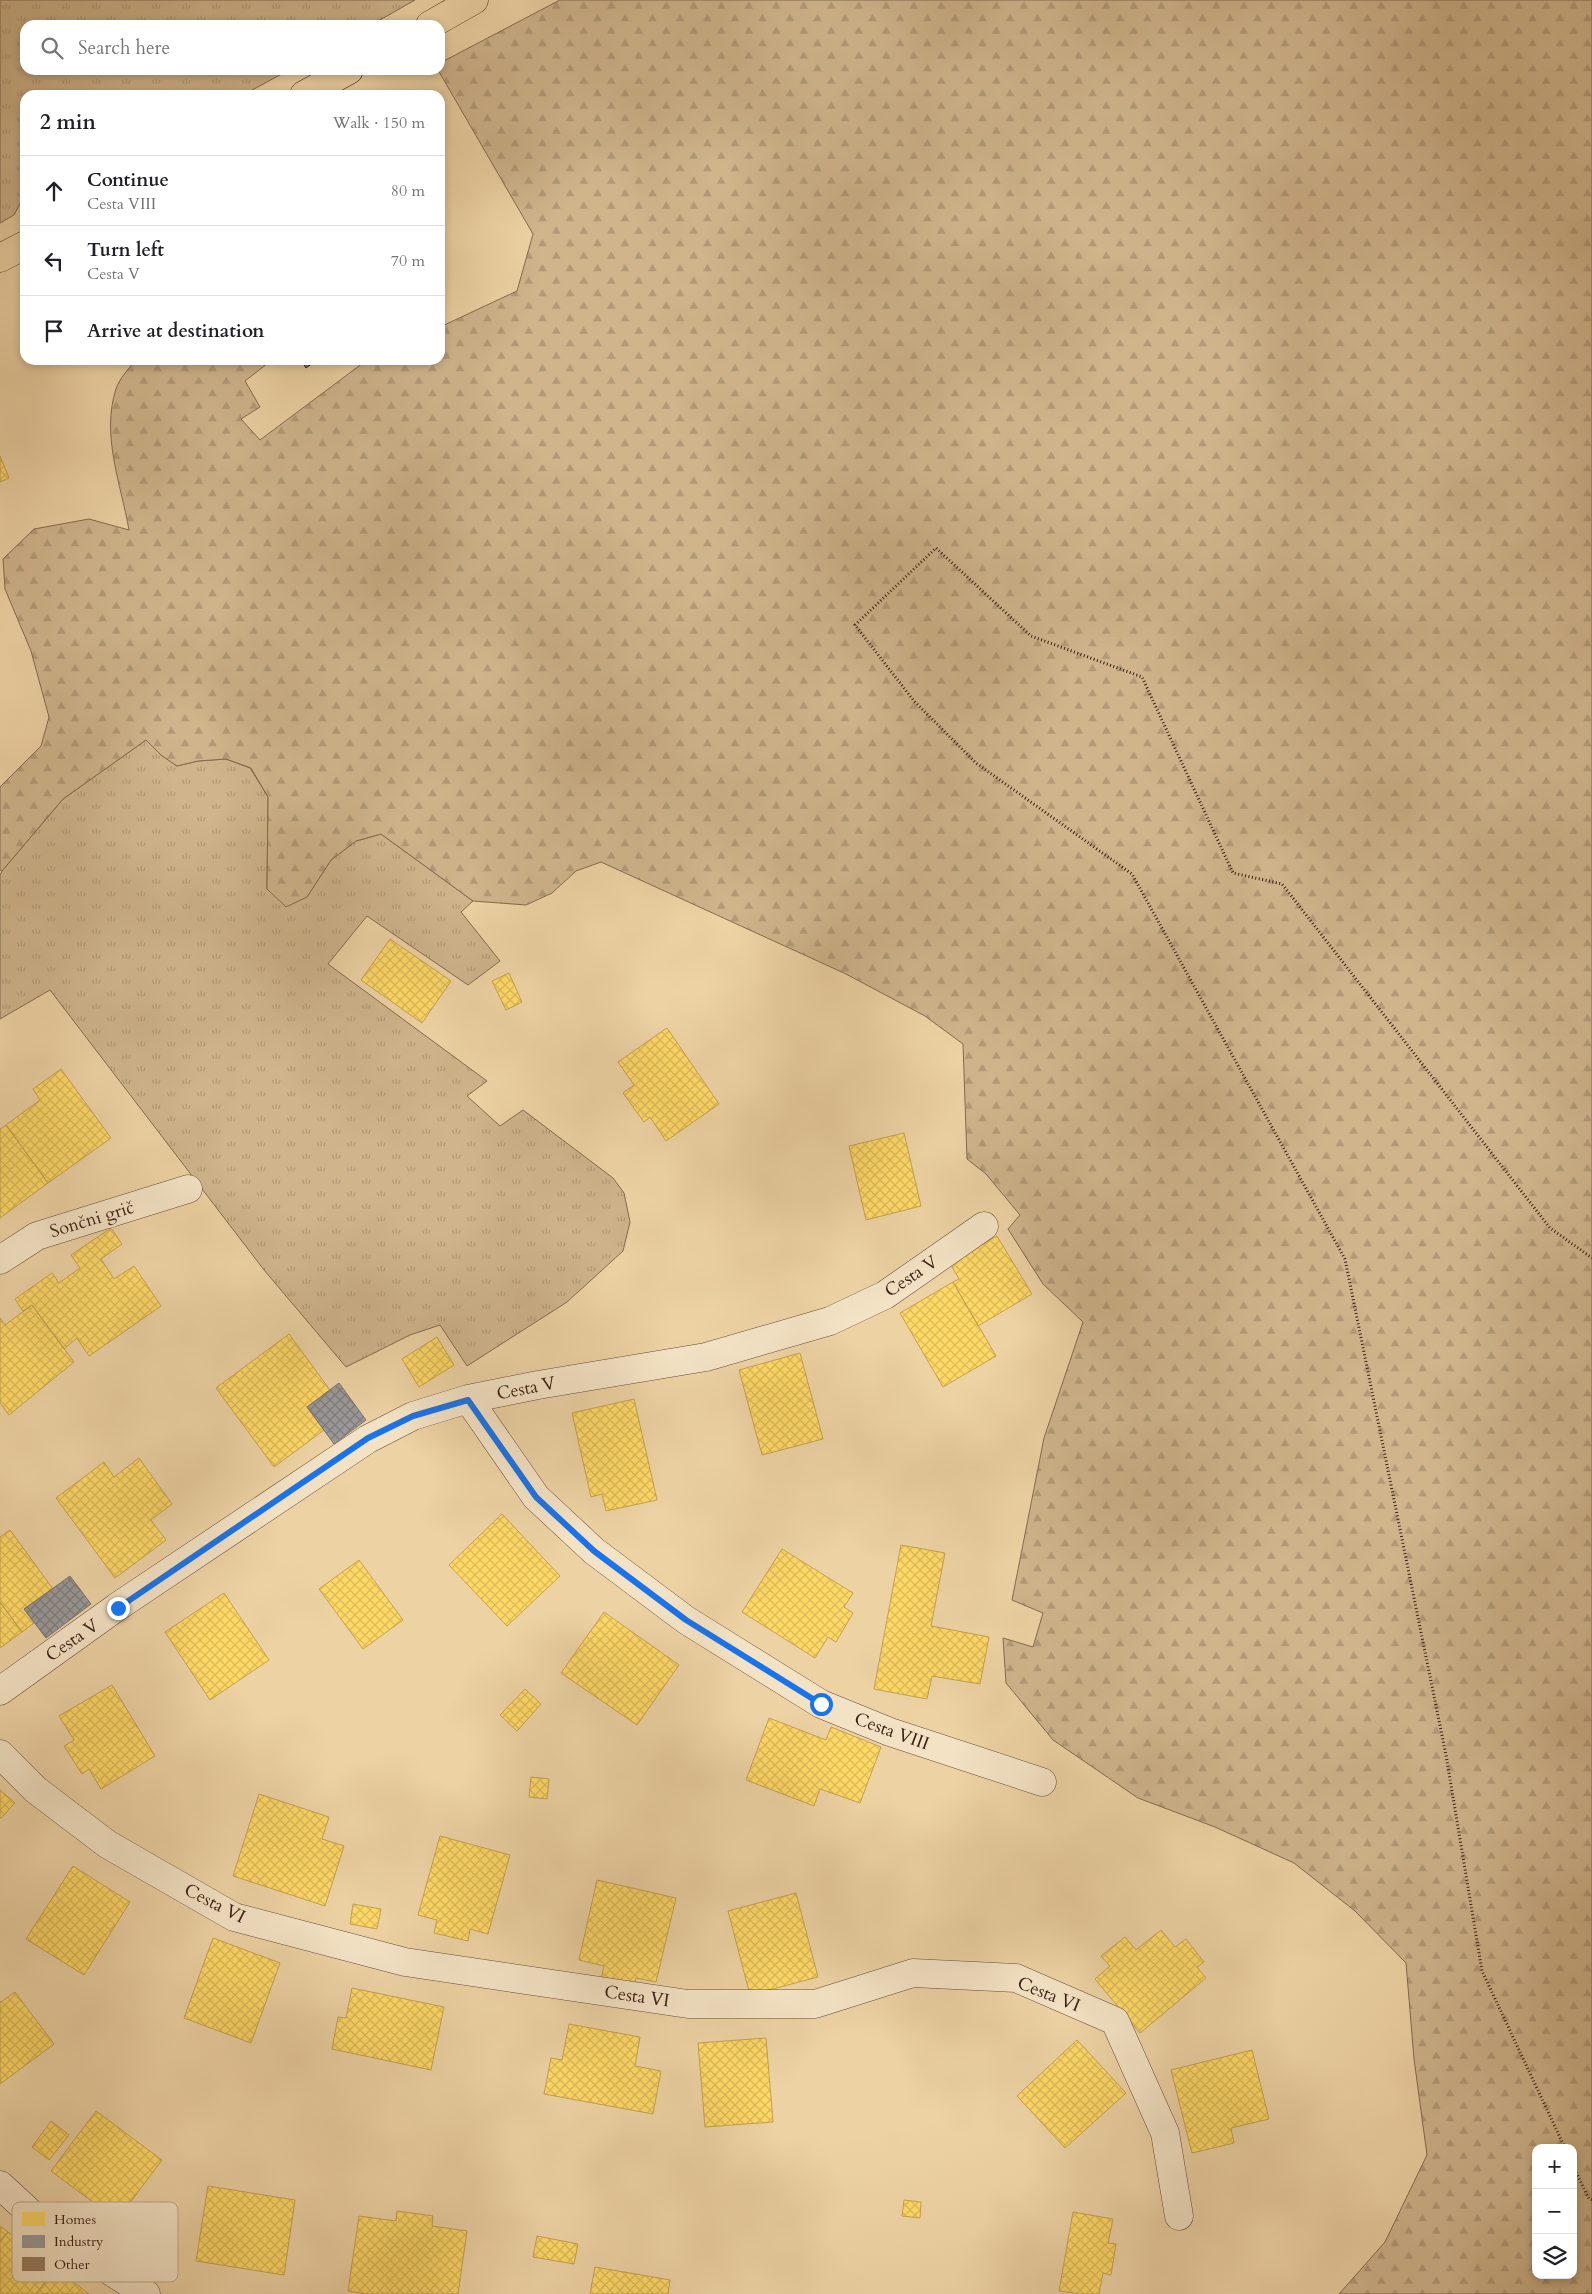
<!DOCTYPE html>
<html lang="en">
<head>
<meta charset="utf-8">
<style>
	:root { --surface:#fff; --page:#f2f2f2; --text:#202124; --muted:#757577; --line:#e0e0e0 }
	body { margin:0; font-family:Cardo,serif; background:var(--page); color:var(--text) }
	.controls { position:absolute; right:15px; bottom:15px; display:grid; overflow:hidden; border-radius:10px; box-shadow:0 2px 8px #0003 }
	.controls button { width:45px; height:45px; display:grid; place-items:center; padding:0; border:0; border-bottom:1px solid var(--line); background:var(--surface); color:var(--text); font:25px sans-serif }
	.stop { position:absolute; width:15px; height:15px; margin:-11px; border:4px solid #1a73e8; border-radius:50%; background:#fff }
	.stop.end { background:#1a73e8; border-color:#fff; box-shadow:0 1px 5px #0008 }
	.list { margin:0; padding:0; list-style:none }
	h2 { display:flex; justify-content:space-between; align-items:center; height:65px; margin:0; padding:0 20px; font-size:21px }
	h2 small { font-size:16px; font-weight:400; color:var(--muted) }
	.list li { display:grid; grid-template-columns:32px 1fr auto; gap:15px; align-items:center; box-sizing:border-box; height:70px; padding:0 20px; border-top:1px solid var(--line) }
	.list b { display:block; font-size:19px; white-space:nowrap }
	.list p { margin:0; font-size:16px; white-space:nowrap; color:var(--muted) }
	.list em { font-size:16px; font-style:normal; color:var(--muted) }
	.icon { flex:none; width:28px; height:28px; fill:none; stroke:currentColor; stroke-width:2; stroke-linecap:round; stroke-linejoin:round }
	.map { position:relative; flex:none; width:1592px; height:2294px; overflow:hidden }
	.search { position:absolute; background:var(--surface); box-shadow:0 2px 8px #0003; left:20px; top:20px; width:425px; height:55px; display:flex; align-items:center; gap:12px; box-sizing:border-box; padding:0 18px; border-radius:15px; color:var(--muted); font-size:19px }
	.panel { position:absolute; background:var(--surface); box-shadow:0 2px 8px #0003; left:20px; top:90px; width:425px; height:275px; border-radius:15px }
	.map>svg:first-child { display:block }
</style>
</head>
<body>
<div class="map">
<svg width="1592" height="2294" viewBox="0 0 1592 2294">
	<defs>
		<pattern id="grass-tufts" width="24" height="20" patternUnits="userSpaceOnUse" patternTransform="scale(1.25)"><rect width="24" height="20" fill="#cfb48c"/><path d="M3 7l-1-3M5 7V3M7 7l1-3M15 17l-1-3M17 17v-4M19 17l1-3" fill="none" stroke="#b29a78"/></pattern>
		<pattern id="forest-firs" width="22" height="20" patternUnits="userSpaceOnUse" patternTransform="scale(1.25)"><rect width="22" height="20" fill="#cfb48c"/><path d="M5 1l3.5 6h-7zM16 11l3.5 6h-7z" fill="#b29a78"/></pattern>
		<pattern id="homes-cross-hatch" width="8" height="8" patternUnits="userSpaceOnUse" patternTransform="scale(1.25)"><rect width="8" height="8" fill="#ffd966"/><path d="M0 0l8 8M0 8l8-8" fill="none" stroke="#dbba58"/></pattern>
		<pattern id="industry-cross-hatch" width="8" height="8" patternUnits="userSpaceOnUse" patternTransform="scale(1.25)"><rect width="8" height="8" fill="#999"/><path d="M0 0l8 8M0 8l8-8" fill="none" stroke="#7e7c7c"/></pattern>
		<pattern id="building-cross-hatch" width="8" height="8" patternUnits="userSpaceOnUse" patternTransform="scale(1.25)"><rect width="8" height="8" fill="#977c5f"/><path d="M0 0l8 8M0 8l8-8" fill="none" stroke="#7c654d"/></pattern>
	</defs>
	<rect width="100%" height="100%" fill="#edd2a4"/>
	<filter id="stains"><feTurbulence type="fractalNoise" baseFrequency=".004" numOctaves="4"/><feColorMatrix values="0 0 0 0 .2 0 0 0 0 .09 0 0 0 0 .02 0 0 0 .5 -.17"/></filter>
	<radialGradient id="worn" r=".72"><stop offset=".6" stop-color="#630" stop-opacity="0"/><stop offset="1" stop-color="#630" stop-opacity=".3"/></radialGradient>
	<path fill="url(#grass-tufts)" stroke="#846a50" d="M0 0H415L371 25H25V70H289L243 95H25V199L22 200 14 215 0 223Z
		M146 740 161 755 177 766 198 761 226 759 250 768 268 797 267 889 307 897 331 860 356 841 381 834 473 901 461 912 500 961 468 985 367 916 328 964 487 1081 467 1096 500 1126 523 1110 613 1178 624 1193 630 1222 623 1251 567 1302 467 1366 440 1325 410 1335 346 1367 264 1270 50 990 0 1019V875L2 871 63 799Z"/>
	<path fill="url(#forest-firs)" stroke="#846a50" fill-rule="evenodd" d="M560 0H1592V2294H1339L1385 2242 1427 2155 1414 2059 1406 1963 1355 1911 1294 1863 1215 1827 1138 1798 1053 1740 1006 1683 1003 1638 1033 1647 1043 1613 1012 1600 1044 1438 1083 1322 1043 1284 1008 1229 1020 1215 986 1174 967 1159 963 1044 925 1016 846 974 601 862 576 871 552 893 526 905 473 901 381 834 356 841 331 860 307 897 286 907 267 889 268 797 251 768 226 759 198 761 177 766 161 755 146 740 63 799 2 871 0 870V787L41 746 49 717 31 651 5 589 3 559 34 529 89 519 129 530C121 484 101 435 116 389 119 379 129 368 136 360H272L245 381 260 407 241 419 260 440 367 360H440V327L517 291 533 234 438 70 440 63ZM1536 2148H1573V2275H1536Z"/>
	<path fill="url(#homes-cross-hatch)" stroke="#c4a14e" d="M0 456 9 478 0 482Z
		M390 939 451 981 422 1023 361 980Z
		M509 973 522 1002 506 1010 492 981Z
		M667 1028 719 1104 666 1141 650 1117 644 1122 623 1093 634 1085 618 1062Z
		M61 1069 111 1138 48 1183 6 1125 40 1100 33 1089Z
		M6 1125 48 1183 0 1218V1129Z
		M904 1133 921 1206 866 1220 849 1146Z
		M111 1228 122 1244 101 1259 114 1279 134 1266 161 1306 89 1356 77 1338 64 1349 32 1305 23 1311 15 1299 52 1273 59 1283 80 1268 71 1255Z
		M997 1236 1032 1294 978 1326 953 1282 959 1279 950 1263Z
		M953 1282 996 1356 943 1387 900 1313Z
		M32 1305 74 1362 9 1415 0 1403V1318L5 1325Z
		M289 1334 330 1390 307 1407 324 1430 274 1467 216 1388Z
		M437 1337 454 1365 419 1387 402 1359Z
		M800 1353 823 1439 762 1455 739 1370Z
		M634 1399 657 1500 606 1511 602 1494 591 1497 572 1413Z
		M139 1458 172 1504 151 1520 166 1540 115 1578 56 1498 104 1462 114 1477Z
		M502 1514 560 1576 507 1626 449 1565Z
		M10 1530 53 1589 24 1609 34 1623 22 1632 0 1602V1537Z
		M901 1545 945 1553 931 1626 989 1637 980 1684 932 1676 927 1699 874 1689Z
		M782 1549 853 1593 844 1607 853 1613 836 1642 828 1637 815 1658 742 1612Z
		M359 1560 403 1620 363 1649 319 1589Z
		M224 1593 269 1660 210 1700 165 1632Z
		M0 1602 22 1632 0 1648Z
		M604 1612 679 1665 637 1725 561 1673Z
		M112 1685 155 1756 101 1789 89 1769 82 1774 64 1746 74 1740 59 1716Z
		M525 1689 541 1704 517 1731 500 1715Z
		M769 1718 826 1740 831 1727 881 1747 860 1803 820 1789 814 1806 746 1780Z
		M531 1777 549 1779 547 1799 529 1797Z
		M0 1790 15 1803 1 1818H0Z
		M259 1794 329 1817 322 1839 344 1846 325 1906 233 1876Z
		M440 1836 510 1855 488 1934 470 1929 468 1941 434 1933 437 1920 418 1915Z
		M73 1866 130 1902 84 1975 26 1939Z
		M597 1880 676 1898 656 1982 636 1978 633 1988 601 1980 604 1966 579 1960Z
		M796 1893 818 1977 750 1995 728 1911Z
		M353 1904 381 1909 377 1929 350 1924Z
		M1161 1930 1175 1947 1186 1939 1204 1962 1197 1967 1206 1978 1140 2033 1095 1979 1110 1966 1101 1956 1125 1937 1136 1950Z
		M213 1938 280 1963 251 2043 184 2018Z
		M352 1988 444 2007 431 2070 332 2049 338 2017 346 2018Z
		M15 1992 54 2044 0 2084V2001L1 2002Z
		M569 2024 640 2037 635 2066 661 2071 653 2114 544 2094 551 2058 562 2060Z
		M766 2038 773 2122 705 2127 698 2043Z
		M1077 2040 1126 2093 1065 2148 1017 2096Z
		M1252 2050 1269 2119 1231 2128 1234 2143 1192 2153 1171 2070Z
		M96 2111 162 2160 117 2220 51 2171Z
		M51 2121 69 2135 49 2160 32 2147Z
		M208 2186 295 2200 284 2275 196 2261Z
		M904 2200 921 2202 920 2218 902 2216Z
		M397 2211 433 2216 432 2226 467 2231 458 2294H366L348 2291 359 2216 396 2221Z
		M1073 2212 1113 2219 1108 2243 1116 2244 1111 2275 1103 2273 1099 2294H1080L1059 2291Z
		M0 2226 8 2232 0 2242Z
		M8 2232 56 2268 36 2294H0V2242Z
		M537 2236 578 2244 574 2264 533 2257Z
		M595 2267 670 2280 668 2294H590Z
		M56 2268 89 2294H36Z"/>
	<path fill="url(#industry-cross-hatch)" stroke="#7c7471" d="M339 1383 366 1420 334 1444 307 1407Z
		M70 1576 91 1604 46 1638 24 1609Z"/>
	<path fill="url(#building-cross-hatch)" stroke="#3a1f15" d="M301 360H317L306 368Z"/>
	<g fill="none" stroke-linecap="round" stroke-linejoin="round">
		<defs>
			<path id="minor" d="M0 1260 37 1236 188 1189
				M468 1399 536 1497 594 1551 686 1620 821 1704 890 1732 1042 1782
				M0 1691 117 1607 368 1439 413 1416 468 1399 538 1385 706 1357 830 1321 885 1295 984 1226
				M0 1754 36 1790 107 1844 234 1917 405 1962 688 2004H815L913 1973 1016 1978 1115 2021 1165 2133 1179 2216
				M0 2185 53 2234 146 2294"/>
			<path id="primary" d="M430 25 474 0
				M304 95 349 70
				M0 258 25 245"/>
		</defs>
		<use href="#minor" stroke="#674c39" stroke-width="29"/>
		<use href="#primary" stroke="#3a1f15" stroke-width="29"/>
		<path stroke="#3a1f15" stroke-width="3" stroke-dasharray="1 2.5" stroke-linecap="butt" d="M1565 2148 1482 1971 1446 1755 1345 1259 1132 874 976 763 914 701 855 625 936 548 1031 636 1142 677 1233 873 1282 884 1550 1228 1592 1258
			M1573 2166 1589 2199 1592 2200"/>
		<use href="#minor" stroke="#f3e2c4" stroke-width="28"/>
		<use href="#primary" stroke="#edd2a4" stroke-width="28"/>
	</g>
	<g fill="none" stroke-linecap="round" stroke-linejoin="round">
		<path stroke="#1a73e8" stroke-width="6" d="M118 1608 368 1438 413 1416 468 1400 536 1497 594 1551 686 1620 821 1704"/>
	</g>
	<g text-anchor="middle" stroke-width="5" stroke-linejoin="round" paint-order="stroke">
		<g font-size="18" fill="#3a1f15" stroke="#f3e2c4">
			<text transform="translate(92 1219) rotate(-17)" y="6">Sončni grič</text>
			<text transform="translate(911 1276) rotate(-34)" y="6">Cesta V</text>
			<text transform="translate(526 1388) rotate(-11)" y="6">Cesta V</text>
			<text transform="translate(72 1640) rotate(-35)" y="6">Cesta V</text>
			<text transform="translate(892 1731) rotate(20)" y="6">Cesta VIII</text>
			<text transform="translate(215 1903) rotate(27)" y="6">Cesta VI</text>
			<text transform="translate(1049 1994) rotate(22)" y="6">Cesta VI</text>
			<text transform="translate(637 1996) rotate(8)" y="6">Cesta VI</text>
		</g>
	</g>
	<rect x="12" y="2202" width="166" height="80" rx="8" fill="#f3e2c4" stroke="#bca890" stroke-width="1"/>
	<rect x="22" y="2212" width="23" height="14" fill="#ffd966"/>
	<rect x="22" y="2235" width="23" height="13" fill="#999"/>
	<rect x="22" y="2257" width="23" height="14" fill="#977c5f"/>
	<g font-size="14" fill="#3a1f15">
		<text x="54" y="2224">Homes</text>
		<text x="54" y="2246">Industry</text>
		<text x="54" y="2269">Other</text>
	</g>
	<rect width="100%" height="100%" filter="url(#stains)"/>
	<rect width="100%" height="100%" fill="url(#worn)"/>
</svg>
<div class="controls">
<button>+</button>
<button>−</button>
<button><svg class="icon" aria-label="layers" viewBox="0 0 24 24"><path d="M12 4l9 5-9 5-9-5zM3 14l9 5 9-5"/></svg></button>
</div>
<div class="stop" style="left:821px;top:1704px"></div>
<div class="stop end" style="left:118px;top:1608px"></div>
<div class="search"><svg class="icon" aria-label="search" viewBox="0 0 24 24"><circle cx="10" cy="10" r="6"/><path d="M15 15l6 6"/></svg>Search here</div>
<section class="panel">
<h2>2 min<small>Walk · 150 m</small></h2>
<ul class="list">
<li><svg class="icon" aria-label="ahead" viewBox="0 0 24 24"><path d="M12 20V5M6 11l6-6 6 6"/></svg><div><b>Continue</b><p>Cesta VIII</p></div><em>80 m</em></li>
<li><svg class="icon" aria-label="left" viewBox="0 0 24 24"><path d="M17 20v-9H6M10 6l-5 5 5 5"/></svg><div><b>Turn left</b><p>Cesta V</p></div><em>70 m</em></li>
<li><svg class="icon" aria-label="arrive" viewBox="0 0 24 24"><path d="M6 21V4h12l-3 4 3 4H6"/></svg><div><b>Arrive at destination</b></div></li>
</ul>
</section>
</div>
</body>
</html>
